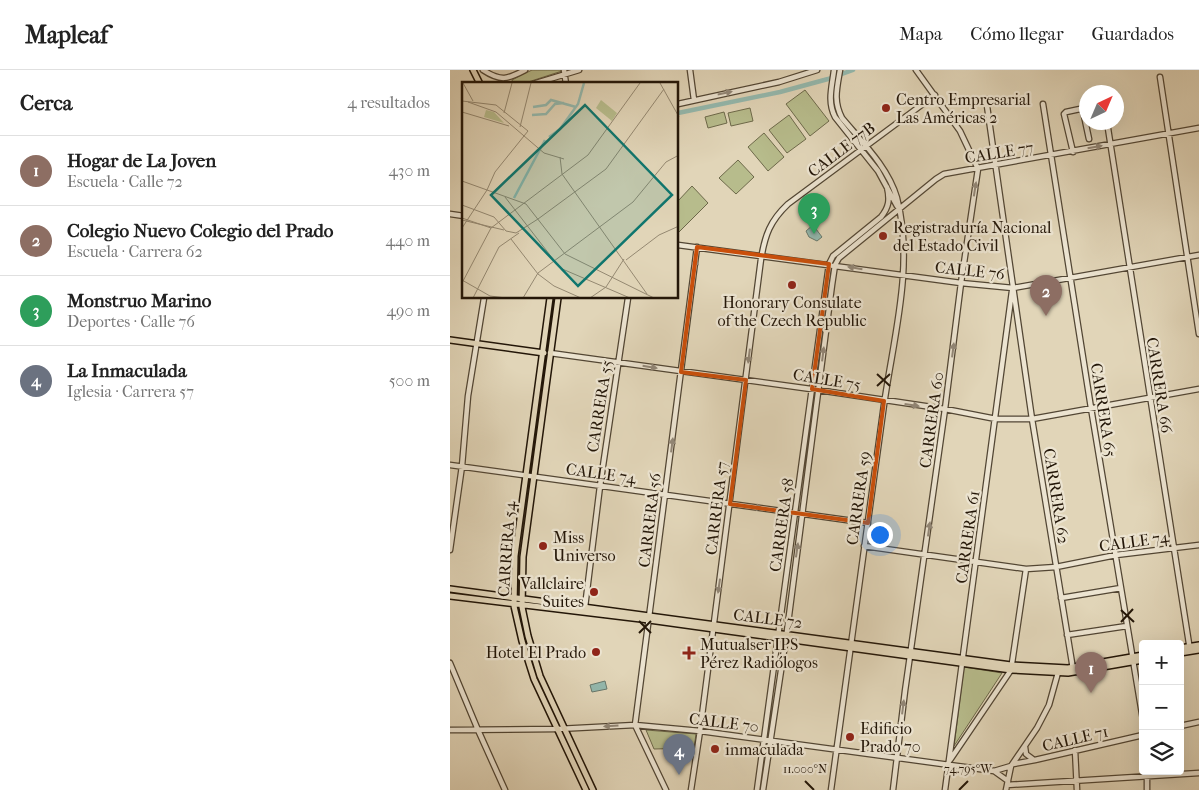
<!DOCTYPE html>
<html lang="es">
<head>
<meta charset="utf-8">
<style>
	:root { --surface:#fff; --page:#f2f2f2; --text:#222; --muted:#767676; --line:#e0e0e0; --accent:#8f2418 }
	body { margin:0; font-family:"IM FELL French Canon",serif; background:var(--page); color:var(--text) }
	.controls { position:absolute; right:15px; bottom:15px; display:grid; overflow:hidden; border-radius:5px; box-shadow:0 5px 20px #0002 }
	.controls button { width:45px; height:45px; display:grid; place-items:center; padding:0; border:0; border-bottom:1px solid var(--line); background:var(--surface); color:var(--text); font:25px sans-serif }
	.compass { position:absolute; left:629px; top:15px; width:45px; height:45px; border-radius:50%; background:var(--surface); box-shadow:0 5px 20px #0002; rotate:44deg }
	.you { position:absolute; left:429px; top:464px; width:18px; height:18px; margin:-12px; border:4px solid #fff; border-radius:50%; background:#1a73e8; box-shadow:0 0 0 8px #1a73e833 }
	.badge { display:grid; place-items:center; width:32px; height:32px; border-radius:50%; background:var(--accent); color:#fff; font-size:16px; font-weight:700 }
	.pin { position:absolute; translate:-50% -41px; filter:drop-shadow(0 1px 2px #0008) }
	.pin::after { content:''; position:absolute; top:26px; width:18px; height:15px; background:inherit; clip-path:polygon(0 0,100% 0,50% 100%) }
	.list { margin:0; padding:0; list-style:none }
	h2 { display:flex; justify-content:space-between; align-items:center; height:65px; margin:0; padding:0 20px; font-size:21px }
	h2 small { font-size:16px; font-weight:400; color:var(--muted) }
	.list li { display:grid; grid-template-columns:32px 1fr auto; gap:15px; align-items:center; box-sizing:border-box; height:70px; padding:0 20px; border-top:1px solid var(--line) }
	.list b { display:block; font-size:19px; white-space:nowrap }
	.list p { margin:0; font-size:16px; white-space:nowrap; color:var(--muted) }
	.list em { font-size:16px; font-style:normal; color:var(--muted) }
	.icon { flex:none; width:28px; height:28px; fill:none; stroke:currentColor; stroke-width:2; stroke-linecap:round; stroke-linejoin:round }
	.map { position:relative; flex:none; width:749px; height:720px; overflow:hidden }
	header { display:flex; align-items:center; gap:30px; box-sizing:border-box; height:70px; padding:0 25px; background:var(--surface); border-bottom:1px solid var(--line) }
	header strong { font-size:24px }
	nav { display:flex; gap:28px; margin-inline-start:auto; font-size:18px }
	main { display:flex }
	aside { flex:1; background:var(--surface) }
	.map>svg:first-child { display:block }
</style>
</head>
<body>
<header>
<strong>Mapleaf</strong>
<nav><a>Mapa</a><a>Cómo llegar</a><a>Guardados</a></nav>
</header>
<main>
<aside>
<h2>Cerca<small>4 resultados</small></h2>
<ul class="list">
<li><span class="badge" style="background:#8d6e63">1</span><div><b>Hogar de La Joven</b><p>Escuela · Calle 72</p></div><em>430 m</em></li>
<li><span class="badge" style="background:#8d6e63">2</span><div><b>Colegio Nuevo Colegio del Prado</b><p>Escuela · Carrera 62</p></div><em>440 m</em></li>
<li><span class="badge" style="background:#2e9e5b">3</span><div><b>Monstruo Marino</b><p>Deportes · Calle 76</p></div><em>490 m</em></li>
<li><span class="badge" style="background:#6b7280">4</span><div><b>La Inmaculada</b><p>Iglesia · Carrera 57</p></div><em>500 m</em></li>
</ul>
</aside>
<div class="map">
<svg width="749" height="720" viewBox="0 0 749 720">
	<rect width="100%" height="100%" fill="#e1d5b8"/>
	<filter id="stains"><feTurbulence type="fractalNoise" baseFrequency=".004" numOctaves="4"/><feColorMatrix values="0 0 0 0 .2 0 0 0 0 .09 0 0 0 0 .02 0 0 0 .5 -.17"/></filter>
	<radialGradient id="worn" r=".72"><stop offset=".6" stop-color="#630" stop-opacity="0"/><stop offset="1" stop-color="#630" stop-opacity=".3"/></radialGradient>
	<path fill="#b7bc8c" stroke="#6d694a" d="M82 0H111L112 1 72 14H63L62 10Z
		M355 20 379 51 360 66 336 34Z
		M300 38 303 51 281 56 278 43Z
		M274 42 277 53 258 58 255 47Z
		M339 45 356 69 337 83 319 60Z
		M314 63 334 87 318 101 298 77Z
		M288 90 304 107 286 124 269 108Z
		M242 116 258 133 228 163V131Z
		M514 597 552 603 504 676Z
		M196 660 246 664 244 678 204 679Z"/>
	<path fill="#94b9ae" stroke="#67786c" d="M363 155 372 167 367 171 359 167 356 161Z
		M155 611 157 619 142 622 140 615Z"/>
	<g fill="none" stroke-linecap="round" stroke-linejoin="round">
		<path stroke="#94b9ae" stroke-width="4.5" d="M228 43 330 22 378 9 403 0"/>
		<defs>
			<path id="minor" d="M33 0C51 12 58 9 75 0
				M114 0 116 14
				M240 0 244 30
				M384 0C382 17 377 31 385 47L428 101 447 136
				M710 7 749 264
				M83 14 129 0
				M536 29 582 349 623 599
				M228 34 329 12 367 0
				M593 34 641 338 693 650
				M657 52 740 580
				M623 82 614 44 616 42 630 39 633 41 639 69
				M0 144 14 146
				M228 175 511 213 563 218 749 185
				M100 283 368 320 495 339 546 349H582L749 319
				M0 395 418 453
				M414 476 576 499 606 497 666 485 749 475
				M0 480 12 396 18 326 34 228
				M611 528 671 518
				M135 537 150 416 178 228
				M617 565 677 556
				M0 593 28 660 55 720
				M730 656 749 652
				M0 660 108 659 185 655 250 661 544 701 561 696
				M575 677 576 684 584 690
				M625 680 627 720
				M500 690 561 600 576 499
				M563 694 585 690 693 665
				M544 701 558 711
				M697 701V720
				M557 715 749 703
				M216 720 185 655 247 177
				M241 720 250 661 311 189C315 165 320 151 338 134L485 25
				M307 720 379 194 383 186 431 147C439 137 440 130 437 117
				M313 720 337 561 382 215 385 195 389 188 486 109 494 104 749 58
				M381 720C399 594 416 468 433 342 442 272 465 198 447 128 438 97 412 72 392 48 383 31 387 18 390 0
				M443 720 455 621 495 339 511 213 528 99 510 61 466 0
				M495 720 562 221
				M556 720 561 696 587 658 599 635 609 599"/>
			<path id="major" d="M23 0 30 14
				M100 228 65 486 64 536 72 571 84 609 136 720
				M108 228 73 487 72 537 78 566 90 606 143 720
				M0 270 94 283
				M0 519 561 595 618 598 693 585
				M0 526 199 550 561 600 618 603 693 590
				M730 578 749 575
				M730 583 749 580"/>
		</defs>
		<use href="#minor" stroke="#524634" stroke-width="7"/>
		<use href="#major" stroke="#231608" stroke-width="8"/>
		<use href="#minor" stroke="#ece4d1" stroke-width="4.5"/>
		<use href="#major" stroke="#e1d5b8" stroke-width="5"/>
	</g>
	<defs><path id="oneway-solid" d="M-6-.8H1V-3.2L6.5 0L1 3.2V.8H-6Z" transform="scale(1.25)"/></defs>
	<g fill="#928777">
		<use href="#oneway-solid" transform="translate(275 23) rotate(-12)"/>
		<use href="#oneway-solid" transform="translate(645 77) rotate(-10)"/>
		<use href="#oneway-solid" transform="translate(525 119) rotate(-81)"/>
		<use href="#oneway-solid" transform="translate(245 196) rotate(-83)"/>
		<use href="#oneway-solid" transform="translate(405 198) rotate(-171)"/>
		<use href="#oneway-solid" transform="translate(503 280) rotate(-83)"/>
		<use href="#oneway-solid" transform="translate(373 284) rotate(-83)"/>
		<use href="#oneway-solid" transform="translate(299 286) rotate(97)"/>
		<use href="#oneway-solid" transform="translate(200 297) rotate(9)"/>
		<use href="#oneway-solid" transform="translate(462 335) rotate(8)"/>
		<use href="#oneway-solid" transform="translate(222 375) rotate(-83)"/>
		<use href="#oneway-solid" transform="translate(305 437) rotate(8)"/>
		<use href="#oneway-solid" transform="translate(479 459) rotate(-82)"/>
		<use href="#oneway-solid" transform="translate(347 480) rotate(-82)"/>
		<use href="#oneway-solid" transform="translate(269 516) rotate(98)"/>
		<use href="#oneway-solid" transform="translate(453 637) rotate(-83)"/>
		<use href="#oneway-solid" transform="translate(161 656) rotate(177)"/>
	</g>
	<path fill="none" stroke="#ca4f0b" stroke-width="4" stroke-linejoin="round" d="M247 177 379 194 362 319 434 331 418 453 280 434 296 310 231 302Z"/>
	<path fill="none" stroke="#231608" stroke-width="2" d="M427 304 440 316M427 316 440 304M671 540 684 552M189 551 201 563M671 552 683 539M189 563 201 551M355 711 364 720M509 720 518 711"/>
	<g fill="#8f2418" stroke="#ece4d1" stroke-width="2">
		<circle cx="436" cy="38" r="5"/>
		<circle cx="433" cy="166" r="5"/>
		<circle cx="342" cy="215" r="5"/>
		<circle cx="93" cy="476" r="5"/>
		<circle cx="144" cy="522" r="5"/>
		<circle cx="146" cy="582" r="5"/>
		<path d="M236.5 575.5h5v5h5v5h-5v5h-5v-5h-5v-5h5z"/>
		<circle cx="400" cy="667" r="5"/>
		<circle cx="265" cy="679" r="5"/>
	</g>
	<g text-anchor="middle" stroke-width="4.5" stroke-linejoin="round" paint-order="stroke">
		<g font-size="16" fill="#231608" stroke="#ece4d1" text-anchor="start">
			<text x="446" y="35">Centro Empresarial<tspan x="446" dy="18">Las Américas 2</tspan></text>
			<text x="443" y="163">Registraduría Nacional<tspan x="443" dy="18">del Estado Civil</tspan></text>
			<text x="342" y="238" text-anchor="middle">Honorary Consulate<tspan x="342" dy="18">of the Czech Republic</tspan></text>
			<text x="103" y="473">Miss<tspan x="103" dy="18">Universo</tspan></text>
			<text x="134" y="519" text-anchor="end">Vallclaire<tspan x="134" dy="18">Suites</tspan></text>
			<text x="250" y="580">Mutualser IPS<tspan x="250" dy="18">Pérez Radiólogos</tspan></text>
			<text x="136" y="588" text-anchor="end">Hotel El Prado</text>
			<text x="410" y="664">Edificio<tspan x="410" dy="18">Prado 70</tspan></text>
			<text x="275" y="685">inmaculada</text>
		</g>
		<g font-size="16" fill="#231608" stroke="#ece4d1">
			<text transform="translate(391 79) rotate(-37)" y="6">CALLE 77B</text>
			<text transform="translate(549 82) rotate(-9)" y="6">CALLE 77</text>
			<text transform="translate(520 200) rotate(6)" y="6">CALLE 76</text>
			<text transform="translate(377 309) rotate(9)" y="6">CALLE 75</text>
			<text transform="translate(710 315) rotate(81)" y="6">CARRERA 66</text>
			<text transform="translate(149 336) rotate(-81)" y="6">CARRERA 55</text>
			<text transform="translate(654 340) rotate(81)" y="6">CARRERA 65</text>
			<text transform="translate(481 350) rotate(-82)" y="6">CARRERA 60</text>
			<text transform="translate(151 403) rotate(8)" y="6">CALLE 74</text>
			<text transform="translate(607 426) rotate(81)" y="6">CARRERA 62</text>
			<text transform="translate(408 428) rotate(-82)" y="6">CARRERA 59</text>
			<text transform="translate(266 438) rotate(-83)" y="6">CARRERA 57</text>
			<text transform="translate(199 450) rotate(-83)" y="6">CARRERA 56</text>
			<text transform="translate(331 455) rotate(-82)" y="6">CARRERA 58</text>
			<text transform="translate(517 467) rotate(-82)" y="6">CARRERA 61</text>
			<text transform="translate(684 471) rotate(-8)" y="6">CALLE 74</text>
			<text transform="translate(56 479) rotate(-86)" y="6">CARRERA 54</text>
			<text transform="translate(318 548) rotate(7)" y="6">CALLE 72</text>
			<text transform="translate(274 652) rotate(7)" y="6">CALLE 70</text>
			<text transform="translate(625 668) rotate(-13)" y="6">CALLE 71</text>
		</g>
	</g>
	<g transform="translate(12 12)">
		<rect width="216" height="216" fill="#e1d5b8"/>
		<path d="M139 18 155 31 150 39 134 26ZM24 28 32 30 42 41 22 35Z" fill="#b7bc8c"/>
		<path fill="none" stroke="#94b9ae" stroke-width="2.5" d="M71 25 84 23 89 18 114 25M70 33 84 32 93 22 102 21M87 55 98 47 116 22 122 1M52 116 83 58"/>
		<path fill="none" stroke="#958972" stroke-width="1" d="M1 1 11 19M198 1 217 35M0 19 34 23 66 49 33 90 25 108M6 20 34 30 82 71 102 77M0 30 47 44M42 31 50 1M58 45 69 1M98 75 100 92 185 212M0 99 64 122 103 172 192 216M43 115 98 186 168 216M0 123 32 135 44 149 54 151 76 137M0 136 29 146M76 137 144 87 202 7M0 138 42 148M0 146 25 108M49 157 76 192 92 204 119 216M164 178 197 153 217 144M0 198 28 214 44 216M0 201 29 146 126 73 178 1M11 216 37 165 57 151M61 216 76 191 171 120 204 80 217 73M128 216 144 205 162 177"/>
		<path fill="#0f766e" fill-opacity="0.15" stroke="#0f766e" stroke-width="2.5" d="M123 23 210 113 116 204 29 113Z"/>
		<rect width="216" height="216" fill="none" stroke="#231608" stroke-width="2.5"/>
	</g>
	<g font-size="12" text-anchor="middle" fill="#231608" stroke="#ece4d1" stroke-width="4.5" stroke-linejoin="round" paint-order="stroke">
		<text x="518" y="703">74.795°W</text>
		<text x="355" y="703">11.000°N</text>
	</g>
	<rect width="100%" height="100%" filter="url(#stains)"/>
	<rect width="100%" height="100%" fill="url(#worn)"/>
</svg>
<div class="controls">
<button>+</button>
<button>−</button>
<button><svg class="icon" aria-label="layers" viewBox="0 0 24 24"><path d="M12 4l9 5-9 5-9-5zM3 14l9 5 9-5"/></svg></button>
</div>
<svg class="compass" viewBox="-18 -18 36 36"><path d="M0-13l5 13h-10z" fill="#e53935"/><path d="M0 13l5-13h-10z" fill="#767676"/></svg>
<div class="you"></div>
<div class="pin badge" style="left:641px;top:623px;background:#8d6e63">1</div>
<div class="pin badge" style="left:596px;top:246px;background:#8d6e63">2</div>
<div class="pin badge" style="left:364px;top:164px;background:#2e9e5b">3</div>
<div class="pin badge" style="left:229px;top:705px;background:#6b7280">4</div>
</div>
</main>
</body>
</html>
